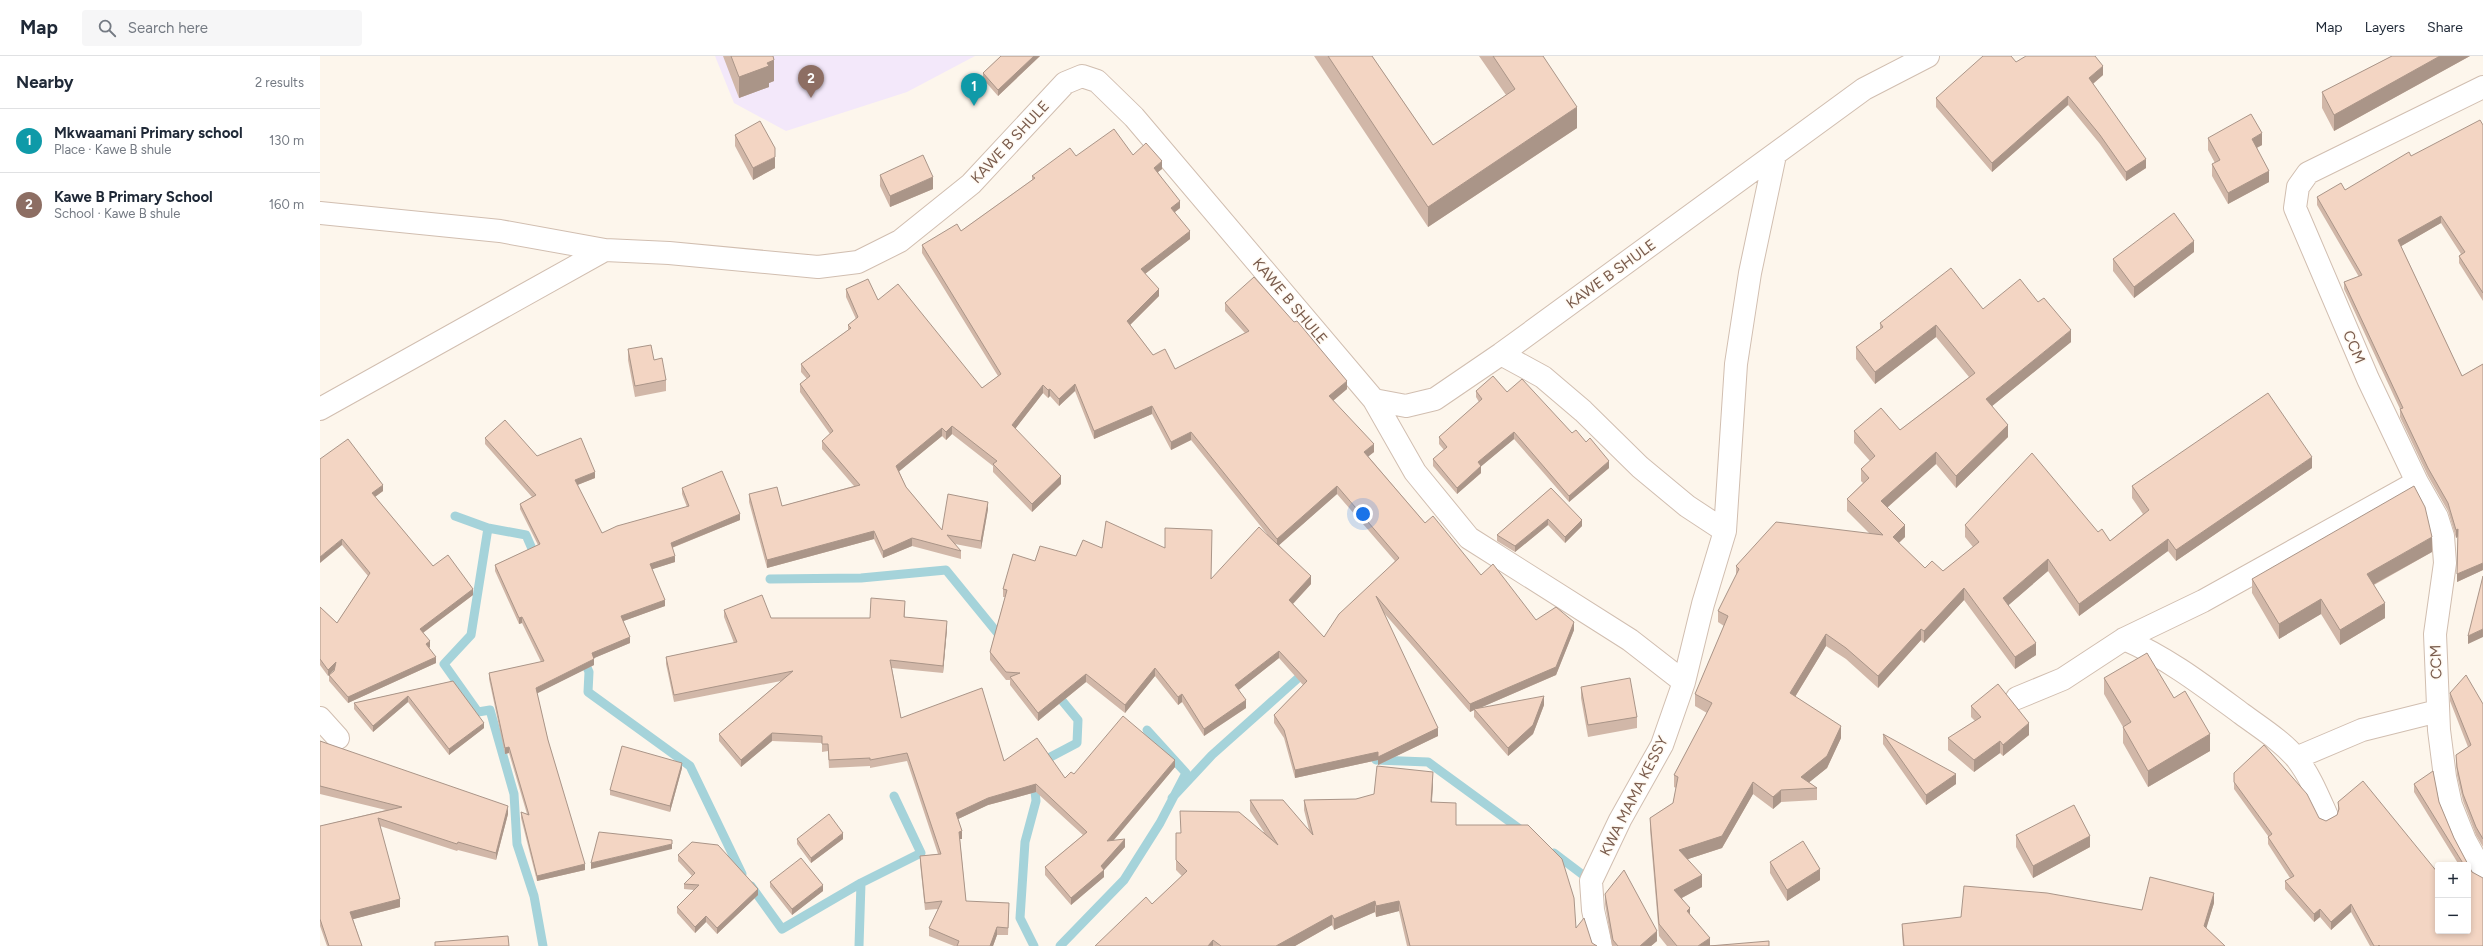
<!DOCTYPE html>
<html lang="en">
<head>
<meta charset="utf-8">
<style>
	:root { --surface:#fff; --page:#f6f6f7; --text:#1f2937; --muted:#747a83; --line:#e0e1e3; --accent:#d93025 }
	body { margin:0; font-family:Figtree,sans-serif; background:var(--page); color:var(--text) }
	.controls { position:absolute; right:12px; bottom:12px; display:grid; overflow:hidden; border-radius:4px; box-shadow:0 2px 6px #0003 }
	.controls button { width:36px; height:36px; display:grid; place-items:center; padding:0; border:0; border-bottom:1px solid var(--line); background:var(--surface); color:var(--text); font:20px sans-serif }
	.you { position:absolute; left:1043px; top:458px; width:14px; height:14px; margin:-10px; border:3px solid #fff; border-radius:50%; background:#1a73e8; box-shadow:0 0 0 6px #1a73e833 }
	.badge { display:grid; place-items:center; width:26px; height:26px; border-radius:50%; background:var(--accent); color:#fff; font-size:13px; font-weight:700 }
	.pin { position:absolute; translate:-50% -33px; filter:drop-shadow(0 1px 2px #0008) }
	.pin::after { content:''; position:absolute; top:21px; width:14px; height:12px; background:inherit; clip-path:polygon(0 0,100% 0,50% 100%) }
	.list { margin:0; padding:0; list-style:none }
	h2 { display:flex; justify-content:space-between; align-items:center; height:52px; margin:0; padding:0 16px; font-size:17px }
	h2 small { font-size:13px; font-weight:400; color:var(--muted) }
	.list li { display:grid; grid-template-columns:26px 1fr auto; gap:12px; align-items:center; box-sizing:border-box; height:64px; padding:0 16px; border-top:1px solid var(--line) }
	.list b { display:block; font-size:15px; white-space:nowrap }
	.list p { margin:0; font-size:13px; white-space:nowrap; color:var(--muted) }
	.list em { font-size:13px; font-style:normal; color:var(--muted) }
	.icon { flex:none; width:22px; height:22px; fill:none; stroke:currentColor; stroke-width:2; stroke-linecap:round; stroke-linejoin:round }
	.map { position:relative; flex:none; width:2163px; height:890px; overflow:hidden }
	header { display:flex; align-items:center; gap:24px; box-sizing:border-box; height:56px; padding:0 20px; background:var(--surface); border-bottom:1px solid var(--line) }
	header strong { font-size:19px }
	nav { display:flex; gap:22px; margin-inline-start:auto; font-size:14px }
	.search { width:280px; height:36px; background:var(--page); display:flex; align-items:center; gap:10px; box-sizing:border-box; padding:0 14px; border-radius:4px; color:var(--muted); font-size:15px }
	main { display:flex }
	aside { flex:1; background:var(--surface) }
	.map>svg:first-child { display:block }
</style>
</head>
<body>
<header>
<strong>Map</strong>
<div class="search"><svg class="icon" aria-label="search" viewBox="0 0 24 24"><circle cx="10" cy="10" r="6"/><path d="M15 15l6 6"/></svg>Search here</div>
<nav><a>Map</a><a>Layers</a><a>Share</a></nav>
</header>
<main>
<aside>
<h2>Nearby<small>2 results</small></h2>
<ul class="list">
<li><span class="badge" style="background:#0f9aa8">1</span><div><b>Mkwaamani Primary school</b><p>Place · Kawe B shule</p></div><em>130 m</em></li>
<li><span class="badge" style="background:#8d6e63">2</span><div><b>Kawe B Primary School</b><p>School · Kawe B shule</p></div><em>160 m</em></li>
</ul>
</aside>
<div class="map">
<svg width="2163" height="890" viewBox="0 0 2163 890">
	<rect width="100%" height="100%" fill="#fdf6ec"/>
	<path fill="#f3e8fa" d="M395 0H655L587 36 466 75 414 47Z"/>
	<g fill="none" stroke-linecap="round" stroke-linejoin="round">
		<path stroke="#a5d3da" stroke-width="9" d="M135 460 168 472 151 579 124 608 158 656 170 654 194 738 197 788 214 840 223 890
			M168 472 206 479 216 502
			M450 523 541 522 626 514 684 585
			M263 602 269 616 268 636 370 710 422 818
			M1056 704 1108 706 1204 776
			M721 706 757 687 758 664 735 636
			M852 742 892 699 986 615
			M1234 797 1271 825
			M431 830 462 873 541 827
			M539 890 541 827 601 797 574 740
			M714 890 700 862 705 786 716 745 714 724
			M740 890 804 824 840 767 866 717 827 674"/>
		<defs>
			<path id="minor" d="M2163 31 1988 117 1978 131 1975 152 2048 323 2097 426 2117 461 2123 480 2125 507 2115 578 2119 674 2125 721 2131 749 2145 784 2163 817
				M0 157 180 175 285 194 349 197 498 211 538 206 580 185 651 128 745 27 762 20 777 25 814 61 1054 344 1086 350 1115 343 1181 298 1544 33 1608 0
				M1181 298 1223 321 1263 355 1320 411 1367 450 1405 475
				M1054 344 1095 416 1149 482 1310 584 1364 626
				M0 353 285 194
				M1804 583C1848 602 1884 630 1922 658 1941 672 1962 685 1977 703 1990 720 1998 740 2007 760
				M1697 642 1743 623 1804 583 1883 545 2097 426
				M0 662 18 682
				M1976 702 2042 674 2118 655
				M1281 890 1273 854 1271 825 1300 764 1342 689 1364 626 1383 548 1405 475 1416 308 1430 217 1455 99"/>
		</defs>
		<use href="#minor" stroke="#d1beb0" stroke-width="24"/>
		<use href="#minor" stroke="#fff" stroke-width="22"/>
	</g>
	<path fill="#d1b7a8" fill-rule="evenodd" d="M403 0H453L454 25 449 27V31L419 42Z
		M681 0H720L678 40 663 23V17Z
		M994 0H1052L1113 89 1186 39 1159 0H1223L1257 72 1108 171Z
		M2072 0H2150L2014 75 2002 52V36Z
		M1696 6 1783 19 1773 28 1826 112 1806 125 1780 88 1748 49 1672 116 1616 51V42Z
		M2163 69V245L2139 207V200L2141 198 2121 167 2081 190 2142 320 2163 308V514L2137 526 2138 481 2136 482 2128 455 2108 420 2080 361V353L2024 233V226L2039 221 1997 149V141L2025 134 2091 100Z
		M415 79 455 112 433 124 415 90Z
		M1888 82 1942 89 1937 92 1949 126 1908 148 1892 120V108L1895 107 1888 94Z
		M813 99 842 113 838 116 860 152 855 156 870 183 825 218 839 240 810 269 833 299 855 313 925 277 905 255V247L1027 333 1013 345 1054 396 1048 400 1105 467 1161 519 1216 564 1254 574 1236 619 1160 652 1224 649 1213 678 1188 700 1154 661V654L1150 656 1064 557 1118 680 1058 709V704L975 722 964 682 954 667V659L983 629 959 602 918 634 926 652 884 680 862 646 858 649 835 620 805 657 766 626 718 665 690 629V624H686L670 604V596L685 541H683V533L715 505 756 500 782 492 891 523 947 478 871 384 851 394 832 358 774 383 755 335 739 350 730 340 728 342 723 337 695 373 741 428 712 456 673 416V410L632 378 626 384 622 380 579 415 586 431 622 474 668 453 661 493 635 488 641 495V503L592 490 563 502 554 483 447 512 429 446V438L462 450 534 430 502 393V385L510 378 480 336V328L487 323 481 316V308L528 274V269L536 263 526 241V233L558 244 662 332 678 320 602 197V189L641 175 712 124V120L756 100ZM1017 438 1075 505 1004 581 973 548 991 528 959 489Z
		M560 119 613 133 570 151 560 130Z
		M1874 196 1814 242 1793 215V203Z
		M1663 253 1751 286 1672 350 1688 381 1636 432 1616 408 1567 452 1585 481 1579 487 1605 512 1623 515 1653 491 1645 481V469L1778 476 1790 485 1823 458 1812 442V430L1992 412 1856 505 1848 495 1759 560 1728 515 1688 549 1716 599 1695 613 1644 544 1604 587 1601 584 1558 632 1526 603 1506 590 1475 641 1521 682 1507 712 1489 726 1497 732V744L1461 746 1453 753 1433 738 1402 792 1368 803 1382 831 1362 842 1370 858 1390 890H1449H1347L1339 880 1330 774V762L1353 747 1356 732 1354 731V719L1387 657 1375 650V638L1404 570 1398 566V555L1416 520V510L1550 478 1527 455V443L1543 427 1541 425V413L1550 405 1534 387V375L1580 374 1649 321 1616 281 1555 328 1536 303V291L1560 273V267Z
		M308 293 334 304 346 324V335L315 341 308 304Z
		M1156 335 1187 336 1252 377 1289 412 1249 446 1194 383 1161 410V417L1137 438 1113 410V403L1124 394 1119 388V381L1159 346 1156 341Z
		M165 382 275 422 257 429 282 477 367 451 362 438V432L420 464 352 492 355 506 332 513 345 550 303 565 310 587 274 602V609L217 637 228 684 265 814 217 825 201 762V756L207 758 189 697 185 698 169 623V617L221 606 202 567 199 568 175 515V509L218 489 200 453V448L212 441 165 388Z
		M0 403 63 435 55 441 113 510 153 539 103 577 110 591 109 592 116 607 28 647 9 625V619L14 615V613L8 620 0 609V551L17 567 48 520 22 489Z
		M1231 432 1262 470 1245 487 1228 469 1195 496 1177 485V479Z
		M2112 496 2054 529 2065 562 2020 589 2001 558 1959 583 1932 537V523Z
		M585 553 584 561 627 573 623 617 572 612 581 662 684 705 745 722 754 718 855 711 794 784 805 791 784 814V821L751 849 725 819V811L763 779 716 736 668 749 638 763 642 783H640L646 845 689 855 688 879H677L673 890H634L609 880V872L618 853 605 854 600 807V800L618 798 587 705 550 712V710L509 712 508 695 502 696V687L452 685 421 711 399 685V678L461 625 354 646 346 608V601L414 587 404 561V554L451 562H550Z
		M1784 622 1854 642 1890 695 1828 731 1803 687V671L1784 638Z
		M133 625 164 672 129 699 88 646 53 676 34 653V647Z
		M1261 631 1317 661V672L1268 681 1261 642Z
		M2130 637 2163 648V791L2156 779 2143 745 2137 719 2136 707V699L2148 691 2130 645Z
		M1651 650 1709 679 1683 700 1680 697 1654 716 1628 694V682L1655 665 1651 661Z
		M1563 678 1636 728 1606 749 1563 688Z
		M0 685 188 758 176 804 138 794 137 795 60 770 80 851 33 863 42 890H7L0 870V770L66 754 0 738Z
		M362 712 350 756 290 739V734Z
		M1914 717 1999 762 2006 765 2017 759 2018 756V746L2118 875 2148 809H2139L2094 736V728L2119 746 2134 782 2152 816 2162 822 2163 890H2050L2031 856 2011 874 2000 861 1994 866 1965 833V825L1970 822 1948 788V780L1914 733Z
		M1113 727 1112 746 1136 769 1256 872 1272 887 1277 890H1087L1079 855 1056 861 1055 856 1014 874 1012 869 975 890H775L832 848 862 820 856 814V777L944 776 930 755V744L989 774 984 754V744L1036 743Z
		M1696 779 1770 791 1713 822 1696 791Z
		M477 783H523L491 807 477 788Z
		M358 799 438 839 397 878 386 866 375 877 357 857V851L374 834 364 833V828L372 820 358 805Z
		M1450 806 1500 824 1467 845 1450 817Z
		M450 826 503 835 472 859 450 831Z
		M1285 838 1337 885 1331 890H1292L1285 848Z
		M1894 847 1886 872 1905 890H1583L1582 878V868L1822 854Z"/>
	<path fill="#aa9588" d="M714 0H720L678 40V34Z
		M2120 0H2150L2014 75V59Z
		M454 4V25L449 27V31L419 42V21L447 7Z
		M1783 10V19L1769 31V22Z
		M1748 40V49L1672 116V107Z
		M1257 51V72L1108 171V151Z
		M1942 77V89L1932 94V83Z
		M455 101V112L433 124V112Z
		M1826 103V112L1806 125V116Z
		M842 105V113L834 119V112Z
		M1949 115V126L1908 148V137Z
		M613 121V133L570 151V140Z
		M860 145V152L851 159V152Z
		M2121 160V167L2078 192V184Z
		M870 175V183L821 221V213Z
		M1874 185V196L1814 242V231Z
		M839 233V240L807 272V265Z
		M1616 269V281L1555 328V316Z
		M1751 274V286L1666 355V343Z
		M1027 325V333L1009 348V340Z
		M755 328V335L739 350V343Z
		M723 329V337L692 377V369Z
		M730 333V340L728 342V334Z
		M832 350V358L774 383V375Z
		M1688 369V381L1636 432V420Z
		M632 370V378L626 384V376Z
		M622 372V380L576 418V410Z
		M871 376V384L851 394V386Z
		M1194 376V383L1158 413V406Z
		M1054 388V396L1044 404V396Z
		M1616 396V408L1561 457V445Z
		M1992 401V412L1856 505V494Z
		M1289 405V412L1249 446V440Z
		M1161 410V417L1137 438V432Z
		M275 416V422L255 430V424Z
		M741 420V428L712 456V448Z
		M63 429V435L52 443V437Z
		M1017 430V438L957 491V483Z
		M668 446V453L661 493V485Z
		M420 458V464L351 492V487Z
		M1228 463V469L1195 496V490Z
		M1262 464V470L1245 487V481Z
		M1585 469V481L1573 492V481Z
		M2138 473V480L2136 482V474Z
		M554 475V483L447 512V504Z
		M2112 481V496L2047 532V518Z
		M592 482V490L563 502V495Z
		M22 483V489L0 507V501Z
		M1848 483V495L1759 560V548Z
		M355 500V506L330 514V508Z
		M1728 503V515L1683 554V542Z
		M2163 507V514L2137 526V518Z
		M991 520V528L969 552V544Z
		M1644 532V544L1604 587V575Z
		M153 533V539L100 579V573Z
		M2001 543V558L1959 583V568Z
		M345 544V550L301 566V560Z
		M585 545V553L584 569V561Z
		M2065 547V562L2020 589V574Z
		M202 561V567L199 568V562Z
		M627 565V573L623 617V610Z
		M1254 566V574L1236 619 1155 654 1154 653V654L1150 656V648Z
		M1601 573V584L1558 632V620Z
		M2163 573V581L2148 588V580Z
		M1506 578V590L1470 649V637Z
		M310 581V587L272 603V597Z
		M110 585V591L106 594V588Z
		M1716 587V599L1695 613V601Z
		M959 595V602L915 637V629Z
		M116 601V607L28 647V641Z
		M274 603V609L216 638V632Z
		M16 606V612L8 620V614Z
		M835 612V620L805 657V649Z
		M766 618V626L718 665V657Z
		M862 638V646L858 649V641Z
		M88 640V646L53 676V670Z
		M1224 640V649L1213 678 1188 700V692Z
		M926 644V652L884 680V673Z
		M164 667V672L129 699V693Z
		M1709 667V679L1683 700V689Z
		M1521 670V682L1507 712 1481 733V721Z
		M1118 672V680L1058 709V704L975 722V714Z
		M452 677V685L421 711V704Z
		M1890 678V695L1828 731V715Z
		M1680 685V697L1654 716V704Z
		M189 691V697L185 698V692Z
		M855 704V711L787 792V785Z
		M362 707V712L350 756V750Z
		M1113 716V727L1111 757V746Z
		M1636 718V728L1606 749V739Z
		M1433 726V738L1402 792 1359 806V794Z
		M716 728V736L668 749 636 764V757L668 742Z
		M1461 734V746L1453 753V741Z
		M188 750V758L176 804V797Z
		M642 775V783H639V776Z
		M523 777V783L491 807V802Z
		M1770 780V791L1713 822V810Z
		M805 783V791L784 814V821L751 849V842Z
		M352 788V793L271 813V807Z
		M265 808V814L217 825V820Z
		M1500 813V824L1467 845V834Z
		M1382 819V831L1354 846V834Z
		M503 829V835L472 859V853Z
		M438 833V839L397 878V872Z
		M1894 837V847L1884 880V870Z
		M80 843V851L30 864V856Z
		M1055 845V856L1014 874V863Z
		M1079 845V855L1056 861V850Z
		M2031 848V856L2011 874V866Z
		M1370 852V864L1367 855Z
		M2000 853V861L1994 866V858Z
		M1012 859V869L975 890H956Z
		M386 860V866L375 877V871Z
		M677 871V879L673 890H670Z
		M1337 875V885L1331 890H1320Z
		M1390 882V890H1378Z
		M893 884V890H888Z"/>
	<path fill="#f3d5c3" stroke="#aa9588" d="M411 0H453L454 4 447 7 449 10 419 21Z
		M681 0H714L678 34 663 17Z
		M1008 0H1052L1113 89 1195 33 1173 0H1223L1257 51 1108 151Z
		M1663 0H1691L1696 6 1706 0H1775L1783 10 1769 22 1826 103 1806 116 1780 79 1748 40 1672 107 1616 42Z
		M2072 0H2120L2014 59 2002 36Z
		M1931 58 1942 77 1932 83 1949 115 1908 137 1892 108 1900 104 1888 82Z
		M2160 64 2163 69V237L2139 200 2145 196 2121 160 2078 184 2142 320 2163 308V507L2137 518 2138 473 2136 474 2128 447 2108 412 2080 353 2083 352 2024 226 2042 219 1997 141 2021 127 2025 134 2089 96 2091 100Z
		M440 65 455 92V101L433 112 415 79Z
		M794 73 813 99 826 87 842 105 834 112 860 145 851 152 870 175 821 213 839 233 807 265 833 299 845 293 855 313 929 275 905 247 934 221 974 266 977 265 1027 325 1009 340 1054 388 1044 396 1105 467 1113 460 1161 519 1173 508 1216 564 1236 551 1254 566 1236 611 1150 648 1056 540 1118 672 1058 701V696L975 714 964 674 954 659 987 625 959 595 915 629 926 644 884 673 862 638 858 641 835 612 805 649 766 618 718 657 690 621 700 617 686 616 670 596 687 534 683 533 693 498 715 505 720 490 756 500 763 484 782 492 786 465 845 492V472L892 474 891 523 939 471 991 520 969 544 1004 581 1019 558 1079 502 1017 430 957 483 871 376 851 386 832 350 774 375 755 328 739 343 730 333 728 334 723 329 692 369 741 420 712 448 673 408 677 405 632 370 626 376 622 372 576 410 586 431 622 474 628 438 668 446 661 485 627 479 641 495 592 482 563 495 554 475 447 504 429 438 457 431 462 450 540 429 502 385 513 375 480 328 490 320 481 308 531 272 528 269 538 261 526 233 548 223 558 244 578 228 662 332 681 318 602 189 637 168 641 175 715 122 712 120 750 92 756 100Z
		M603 99 613 121 570 140 560 119Z
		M1854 157 1874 185 1814 231 1793 203Z
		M1631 212 1663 253 1700 223 1718 246 1724 242 1751 274 1666 343 1688 369 1636 420 1616 396 1561 445 1585 469 1573 481 1605 512 1612 505 1623 515 1659 486 1645 469 1712 397 1778 476 1782 473 1790 485 1829 454 1812 430 1948 337 1992 401 1856 494 1848 483 1759 548 1728 503 1683 542 1716 587 1695 601 1644 532 1604 575 1601 573 1558 620 1526 592 1506 578 1470 637 1521 670 1507 700 1481 721 1497 732 1461 734 1453 741 1433 726 1402 780 1359 794 1382 819 1354 834 1370 852 1367 855 1390 882 1378 890H1357L1339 868 1330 762 1353 747 1358 721 1354 719 1392 647 1375 638 1408 560 1398 555 1419 513 1416 510 1456 466 1563 479 1527 443 1549 422 1541 413 1555 400 1534 375 1561 352 1580 374 1655 317 1616 269 1555 316 1536 291 1563 271 1560 267Z
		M331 289 334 304 342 302 346 324 315 330 308 293Z
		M1173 320 1187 336 1202 323 1252 377 1256 374 1266 386 1270 382 1289 405 1249 440 1194 376 1158 406 1161 410 1137 432 1113 403 1127 391 1119 381 1162 343 1156 335Z
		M185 364 217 400 261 382 275 416 255 424 282 477 297 470 369 450 362 432 402 415 420 458 351 487 355 500 330 508 345 544 301 560 310 581 272 597 274 603 216 632 228 684 265 808 217 820 201 756 209 759 189 691 185 692 169 617 224 605 202 561 199 562 175 509 220 488 200 448 216 439 165 382Z
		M28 383 63 429 52 437 113 510 128 499 153 533 100 573 110 585 106 588 116 601 28 641 9 619 14 615 16 606 8 614 0 603V551L17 567 50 517 22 483 0 501V403Z
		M2094 430 2105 451 2112 481 2047 518 2065 547 2020 574 2001 543 1959 568 1932 523Z
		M1231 432 1262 464 1245 481 1228 463 1195 490 1177 479Z
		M2163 520V573L2148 580Z
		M442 539 451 562H550L551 542 585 545 584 561 627 565 623 610 570 604 581 662 662 632 684 705 717 682 745 722 751 716 754 718 803 660 855 704 787 785 805 783 781 810 784 814 751 842 725 811 767 776 716 728 668 742 636 757 642 775 639 776 646 845 689 847 688 872 677 871 670 890H637L639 885 609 872 622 845 605 847 600 800 621 798 587 697 550 704V702L509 704 508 688H502V680L452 677 421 704 399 678 473 615 354 639 346 601 417 586 404 554Z
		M1827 597 1854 642 1865 635 1890 678 1828 715 1803 671 1811 666 1784 622Z
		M2146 619 2163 648V783L2156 771 2143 738 2137 711 2136 699 2151 689 2130 637Z
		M1310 622 1317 661 1268 669 1261 631Z
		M133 625 164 667 129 693 88 640 53 670 34 647Z
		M1678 628 1709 667 1683 689 1680 685 1654 704 1628 682 1661 661 1651 650Z
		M1224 640 1213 669 1188 692 1154 653Z
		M1563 678 1636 718 1606 739Z
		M0 685 188 750 176 797 138 786 137 788 58 762 80 843 30 856 42 890H9L0 863V770L82 751 0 730Z
		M1944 689 1987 738 1999 762 2006 765 2017 759 2019 753 2018 746 2043 725 2118 817V875H2148V809H2144L2094 728 2113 715 2119 746 2134 782 2152 816 2163 822V890H2060L2059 889 2058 890H2054L2031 848 2011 866 2000 853 1994 858 1965 825 1974 820 1948 781 1952 778 1914 726V717Z
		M302 690 362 707 350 750 290 734Z
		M1057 710 1113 716 1111 746 1136 747V769H1208L1242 803 1254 842 1256 872 1264 862 1272 887 1277 890H1090L1079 845 1056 850 1055 845 1014 863 1012 859 956 890H901L893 884 888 890H775L826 841 832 848 867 815 856 804V777H861L860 755 919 756 958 789 930 744H963L993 779 984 744 1036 743 1054 738Z
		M1754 749 1770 780 1713 810 1696 779Z
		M509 758 523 777 491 802 477 783Z
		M279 776 352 784V788L271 807Z
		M1483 785 1500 813 1467 834 1450 806Z
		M372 786 398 789 438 833 397 872 386 860 375 871 357 851 379 829 364 828 375 817 358 799Z
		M481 802 503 829 472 853 450 826Z
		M1304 814 1337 875 1320 890H1298L1293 884 1285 838Z
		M1830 821 1894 837 1884 870 1905 890H1584L1582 868 1641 861 1644 830 1727 837 1822 854Z
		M188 880 189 890H115V886Z
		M1449 885V890H1389Z"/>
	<g text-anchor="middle" stroke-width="3" stroke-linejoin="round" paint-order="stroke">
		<g font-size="15" fill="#7a5c4d" stroke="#fffaf3">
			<text transform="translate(690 86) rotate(-47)" y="5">KAWE B SHULE</text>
			<text transform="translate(1291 218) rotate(-36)" y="5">KAWE B SHULE</text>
			<text transform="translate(970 245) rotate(50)" y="5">KAWE B SHULE</text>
			<text transform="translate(2034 291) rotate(67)" y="5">CCM</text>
			<text transform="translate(2116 606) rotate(-92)" y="5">CCM</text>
			<text transform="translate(1314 740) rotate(-63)" y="5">KWA MAMA KESSY</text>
		</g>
	</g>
</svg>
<div class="controls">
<button>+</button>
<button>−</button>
</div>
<div class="you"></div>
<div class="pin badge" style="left:654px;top:50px;background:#0f9aa8">1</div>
<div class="pin badge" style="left:491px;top:42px;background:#8d6e63">2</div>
</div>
</main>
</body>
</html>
